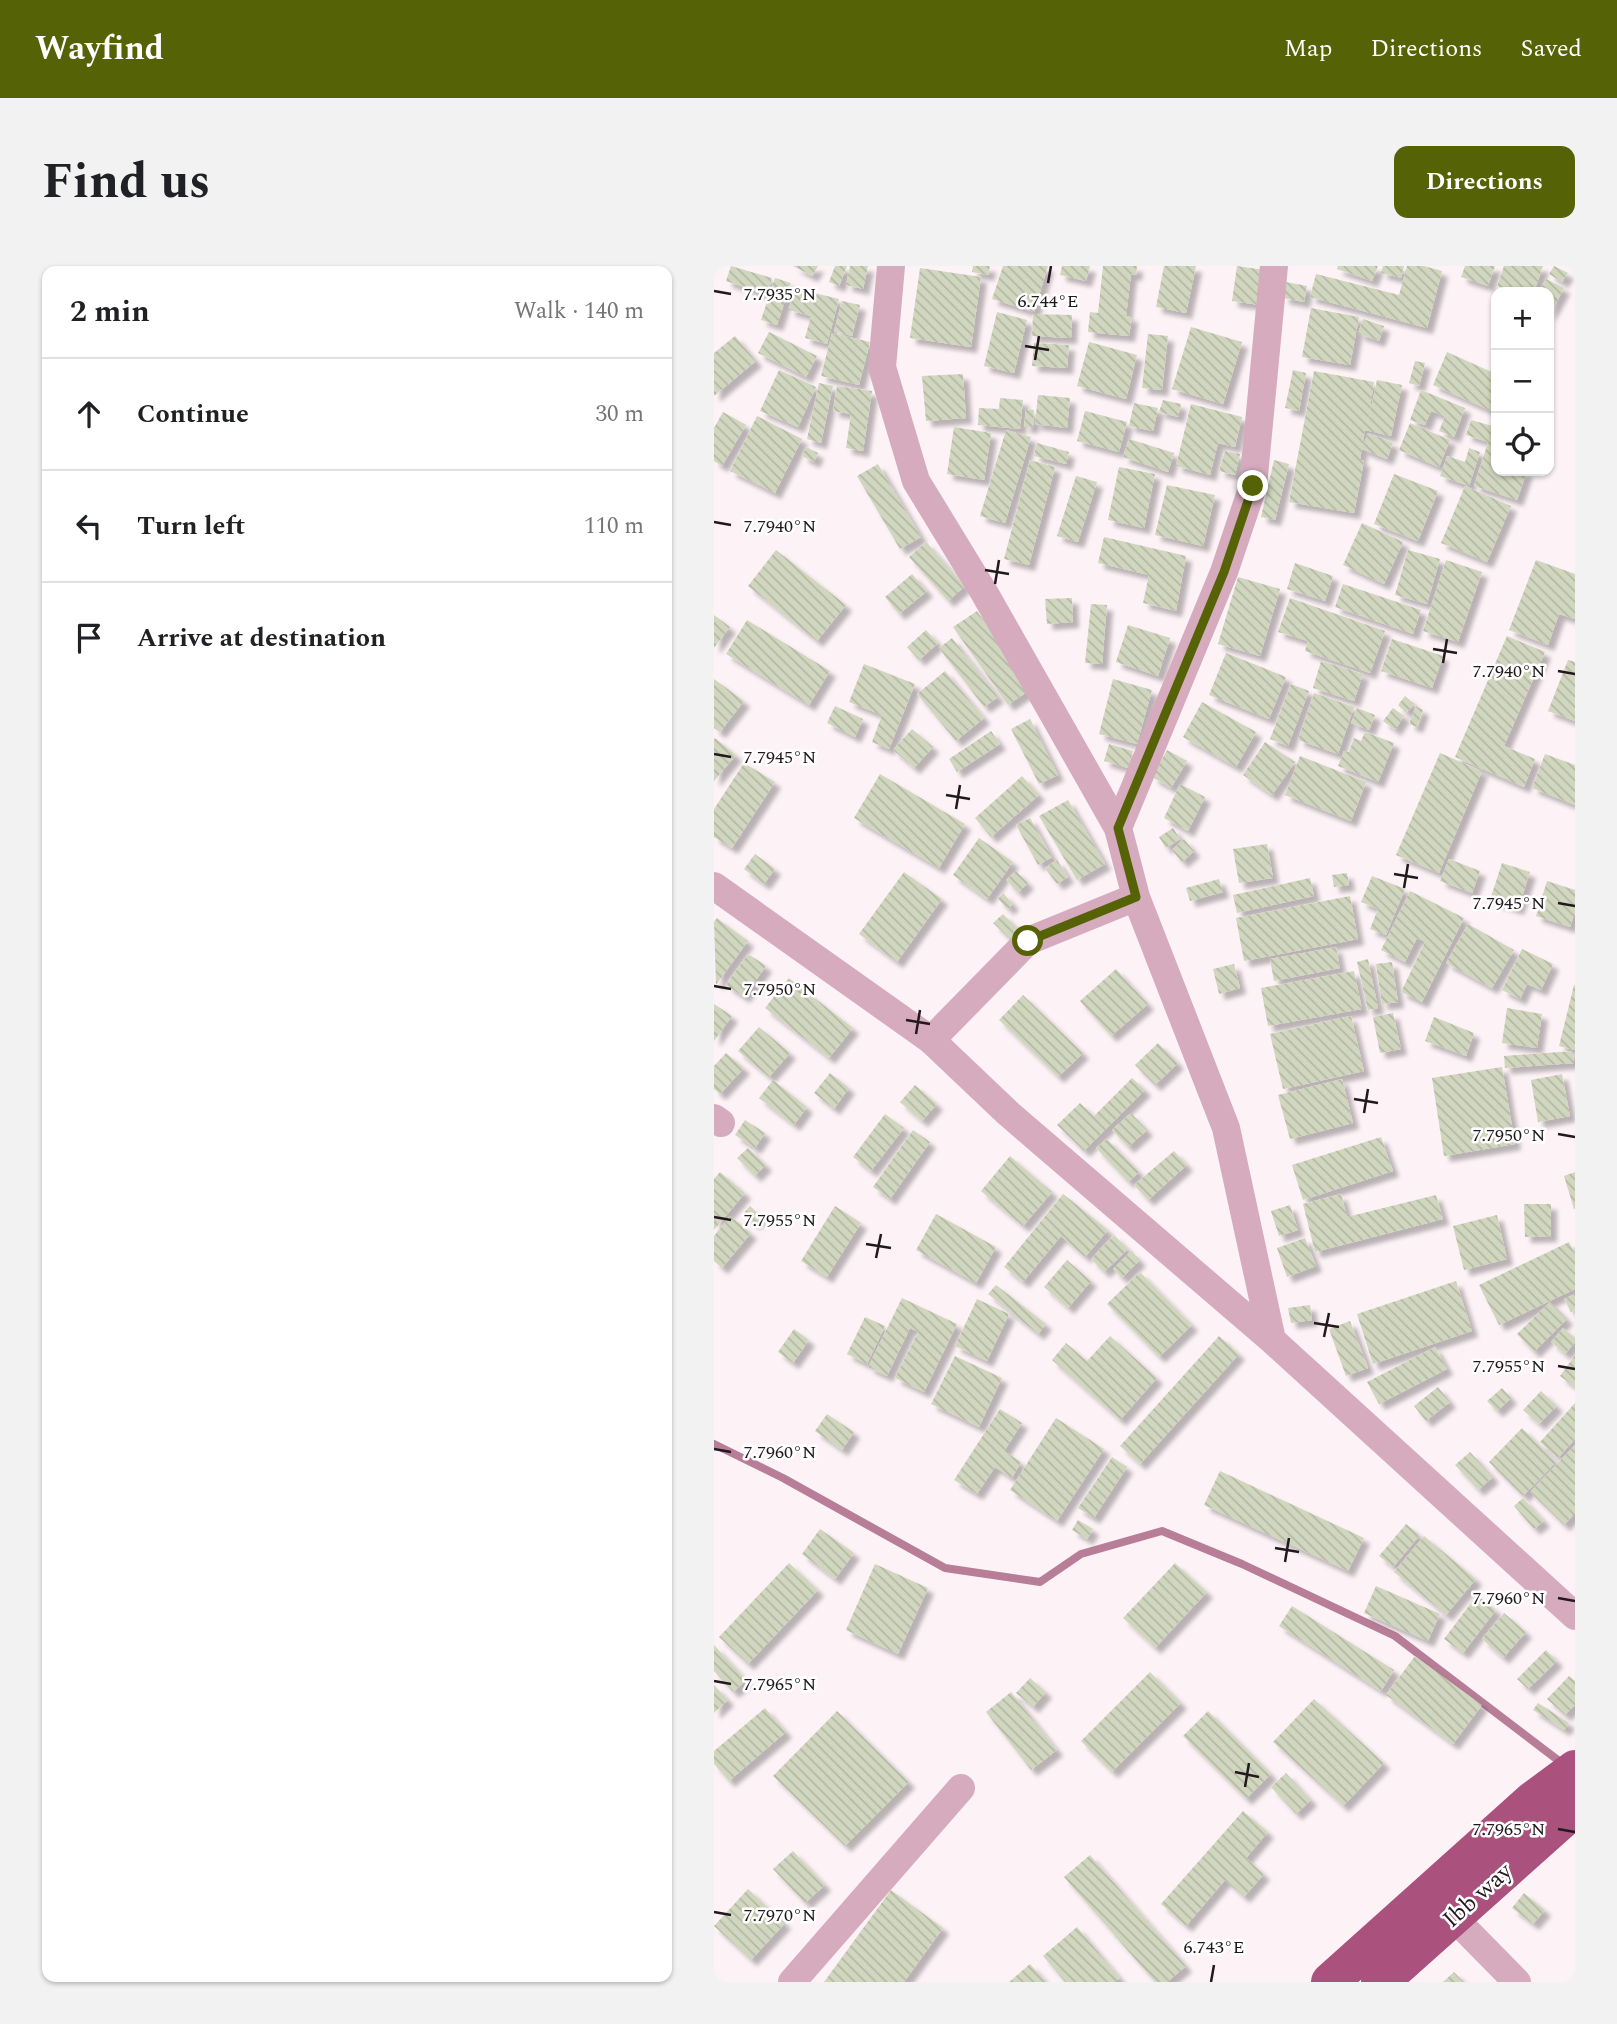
<!DOCTYPE html>
<html lang="en">
<head>
<meta charset="utf-8">
<style>
	:root { --surface:#fff; --page:#f2f2f2; --text:#202124; --muted:#757577; --line:#e0e0e0; --accent:#556306 }
	body { margin:0; font-family:Spectral,serif; background:var(--page); color:var(--text) }
	.controls { position:absolute; right:21px; top:21px; display:grid; overflow:hidden; border-radius:14px; box-shadow:0 2px 5px #0004 }
	.controls button { width:63px; height:63px; display:grid; place-items:center; padding:0; border:0; border-bottom:2px solid var(--line); background:var(--surface); color:var(--text); font:35px sans-serif }
	.stop { position:absolute; width:21px; height:21px; margin:-16px; border:5px solid #556306; border-radius:50%; background:#fff }
	.stop.end { background:#556306; border-color:#fff; box-shadow:0 2px 7px #0008 }
	.list { margin:0; padding:0; list-style:none }
	h2 { display:flex; justify-content:space-between; align-items:center; height:91px; margin:0; padding:0 28px; font-size:30px }
	h2 small { font-size:23px; font-weight:400; color:var(--muted) }
	.list li { display:grid; grid-template-columns:46px 1fr auto; gap:21px; align-items:center; box-sizing:border-box; height:112px; padding:0 28px; border-top:2px solid var(--line) }
	.list b { display:block; font-size:26px; white-space:nowrap }
	.list em { font-size:23px; font-style:normal; color:var(--muted) }
	.icon { flex:none; width:38px; height:38px; fill:none; stroke:currentColor; stroke-width:2; stroke-linecap:round; stroke-linejoin:round }
	.map { position:relative; flex:none; width:861px; height:1716px; overflow:hidden; border-radius:14px }
	header { display:flex; align-items:center; gap:42px; box-sizing:border-box; height:98px; padding:0 35px; background:var(--accent); color:#fff }
	header strong { font-size:33px }
	nav { display:flex; gap:38px; margin-inline-start:auto; font-size:24px }
	.intro { display:flex; align-items:center; justify-content:space-between; box-sizing:border-box; height:168px; padding:0 42px }
	h1 { margin:0; font-size:49px }
	.button { padding:18px 32px; border-radius:14px; background:var(--accent); color:#fff; font-size:24px; font-weight:700 }
	main { display:flex; gap:42px; padding:0 42px }
	aside { flex:1; background:var(--surface); border-radius:14px; box-shadow:0 2px 5px #0004 }
	.map>svg:first-child { display:block }
</style>
</head>
<body>
<header>
<strong>Wayfind</strong>
<nav><a>Map</a><a>Directions</a><a>Saved</a></nav>
</header>
<div class="intro"><h1>Find us</h1><a class="button">Directions</a></div>
<main>
<aside>
<h2>2 min<small>Walk · 140 m</small></h2>
<ul class="list">
<li><svg class="icon" aria-label="ahead" viewBox="0 0 24 24"><path d="M12 20V5M6 11l6-6 6 6"/></svg><div><b>Continue</b></div><em>30 m</em></li>
<li><svg class="icon" aria-label="left" viewBox="0 0 24 24"><path d="M17 20v-9H6M10 6l-5 5 5 5"/></svg><div><b>Turn left</b></div><em>110 m</em></li>
<li><svg class="icon" aria-label="arrive" viewBox="0 0 24 24"><path d="M6 21V4h12l-3 4 3 4H6"/></svg><div><b>Arrive at destination</b></div></li>
</ul>
</aside>
<div class="map">
<svg width="861" height="1716" viewBox="0 0 861 1716">
	<defs>
		<pattern id="building-back-hatch" width="6" height="6" patternUnits="userSpaceOnUse" patternTransform="scale(1.75)"><rect width="6" height="6" fill="#d1d7bf"/><path d="M-1 5l2 2M0 0l6 6M5-1l2 2" fill="none" stroke="#b3b8a4"/></pattern>
		<filter id="shadow"><feDropShadow dx="6" dy="6" stdDeviation="2" flood-color="#0004"/></filter>
	</defs>
	<rect width="100%" height="100%" fill="#fdf2f6"/>
	<g fill="none" stroke-linecap="round" stroke-linejoin="round">
		<path stroke="#b87e98" stroke-width="8" d="M0 1178 69 1212 231 1302 326 1316 367 1288 448 1265 528 1298 681 1370 849 1498"/>
	</g>
	<path fill="url(#building-back-hatch)" filter="url(#shadow)" d="M17 0 58 12 53 29 12 15Z
		M79 0H104L98 10Z
		M121 0H133L125 20 115 16Z
		M136 0H154L149 23 132 19Z
		M259 0H276L274 9 258 6Z
		M289 0H334L320 46 278 33Z
		M348 0H376L372 15 346 9Z
		M389 0H423L422 9 417 8 412 50H418L415 70 374 66 376 46 384 47Z
		M450 0H482L472 47 442 41Z
		M523 0 551 4 546 39 518 35Z
		M624 0H664L658 15 623 3Z
		M669 0H690L687 12 667 7Z
		M693 0H710L728 5 713 62 596 31 602 8 685 29Z
		M751 0H781L774 20 747 11Z
		M790 0H829L820 26H800L783 20Z
		M840 0 854 7 848 16 835 8Z
		M206 2 267 11 257 81 196 72Z
		M61 12 77 17 63 59 47 54Z
		M832 13 850 22 835 50V26H825Z
		M572 16 593 20 590 36 569 32Z
		M80 22 125 33 113 78 91 72 97 50 75 44Z
		M128 35 146 39 138 70 120 65Z
		M597 42 645 51 636 99 588 91Z
		M283 46 313 54 300 107 270 100Z
		M319 48 358 49 357 72 318 70Z
		M649 53 670 60 665 75 644 68Z
		M477 61 528 76 509 138 458 123Z
		M55 66 103 90 92 111 44 87Z
		M118 67 156 76 145 119 107 110Z
		M434 68 454 70 448 124 428 122Z
		M21 70 42 95 0 130V87Z
		M375 76 423 89 412 133 363 120Z
		M320 77 355 79 353 102 318 100Z
		M733 86 782 108V147L719 119Z
		M701 95 711 97 705 120 695 117Z
		M65 104 102 121 84 161 46 145Z
		M579 104 592 107 585 145 571 142Z
		M600 105 660 116 653 161 663 114 688 119 677 170 651 164 646 194 650 195 640 247 575 236Z
		M249 108 252 152 212 155 208 110Z
		M105 117 119 120 107 177 93 173Z
		M123 120 158 125 149 185 132 182 137 148 119 145Z
		M707 124 751 142 740 171 725 165 731 150 717 145 711 159 696 154Z
		M324 129 356 132 353 162 321 158Z
		M286 132 309 134 306 163 264 159 265 142 285 143Z
		M449 134 467 138 464 151 445 146Z
		M420 137 444 142 439 165 415 160Z
		M477 138 528 151 521 181 504 177 496 209 462 200Z
		M312 143 320 144 319 161H310Z
		M371 145 413 156 405 186 363 175Z
		M9 146 32 159 8 200 0 195V162Z
		M43 150 88 173 61 227 16 205Z
		M757 154 782 161V205H813L803 234 760 220 774 176 752 169Z
		M696 157 736 174 725 201 685 184Z
		M240 161 277 167 270 214 233 208Z
		M292 164 317 171 291 257 266 250Z
		M654 167 679 177 673 193 648 183Z
		M415 173 460 187 454 206 409 191Z
		M323 177 355 186 352 198 320 190Z
		M92 181 104 187 100 196 88 190Z
		M755 182 766 186 755 220 726 210 733 190 751 196Z
		M511 185 526 188 521 209 505 205Z
		M316 194 341 201 315 299 290 293Z
		M560 194 575 198 561 254 547 251Z
		M164 198 207 271 186 283 143 210Z
		M405 201 441 208 430 262 394 254Z
		M680 208 724 225 704 275 660 258Z
		M362 210 383 216 364 276 343 270Z
		M453 219 501 229 489 280 441 269Z
		M751 220 797 240 773 296 727 277Z
		M648 257 689 276 670 318 629 299Z
		M390 271 472 290 462 345 429 337 435 309 384 297Z
		M212 276 251 320 234 335 195 291Z
		M62 284 132 339 103 375 34 320Z
		M694 284 726 293 713 338 681 329Z
		M732 294 768 306 744 376 709 365Z
		M822 294 861 308V353L845 348 834 379 795 364Z
		M581 297 619 310 611 335 573 323Z
		M198 308 213 325 185 348 171 331Z
		M524 311 566 323 546 390 504 378Z
		M629 318 707 344 699 368 621 341Z
		M358 332 359 356 333 358 331 333Z
		M576 332 671 365 656 407 591 385 594 375 564 366Z
		M377 338 393 339 388 398 371 397Z
		M263 345 317 423 294 439 239 361Z
		M0 349 16 361 0 382Z
		M33 354 116 405 95 439 12 388Z
		M414 359 456 372 444 410 402 396Z
		M212 364 224 377 205 394 193 381Z
		M793 370 831 386 790 480 821 493 810 521 741 491Z
		M238 372 284 431 270 441 225 382Z
		M678 373 729 390 718 422 667 405Z
		M512 387 572 411 555 453 495 429Z
		M854 394 861 396V455L834 445Z
		M607 395 649 408 640 435 599 422Z
		M150 398 201 418 175 483 158 476 168 449 135 436Z
		M231 405 270 452 242 475 203 428Z
		M0 413 30 435 6 466 0 462Z
		M399 413 438 424 423 478 385 468Z
		M577 418 595 425 574 480 556 473Z
		M600 427 640 441 624 488 584 474Z
		M691 430 700 438 692 447 684 439Z
		M488 436 542 466 522 501 469 471Z
		M121 440 149 453 141 471 113 457Z
		M702 440 709 444 703 461 695 458Z
		M643 442 661 449 655 464 637 457Z
		M679 442 690 450 681 464 669 455Z
		M316 453 344 509 325 518 297 463Z
		M198 463 219 481 200 502 179 484Z
		M277 465 286 478 243 506 235 493Z
		M651 466 680 477 664 516 624 500 630 485 635 486 640 472 647 475Z
		M1 472 22 489 0 515V474Z
		M551 476 581 496 558 529 529 509Z
		M395 478 419 485 414 502 390 495Z
		M453 484 473 495 457 522 438 511Z
		M726 487 768 505 725 607 682 589Z
		M831 488 861 499V539L818 522Z
		M586 490 652 516 637 555 571 529Z
		M30 497 61 516 18 582 0 571V543Z
		M166 508 251 558 225 602 140 552Z
		M308 510 325 529 277 571 261 552Z
		M466 518 491 531 474 565 450 552Z
		M354 534 391 598 363 614 325 550Z
		M316 552 338 591 324 599 302 559Z
		M459 562 466 573 452 582 445 571Z
		M265 572 299 596 273 633 239 609Z
		M470 573 480 585 468 596 458 584Z
		M553 578 559 612 525 617 519 583Z
		M41 588 61 603 50 618 30 603Z
		M735 593 766 605 758 627 726 615Z
		M343 594 354 611 343 618 331 602Z
		M788 597 816 606 804 643 776 634Z
		M302 605 314 617 304 627 292 614Z
		M190 606 228 633 183 696 145 668Z
		M633 607 635 619 620 621 618 609Z
		M658 610 691 623 672 669 656 663 664 643 647 636Z
		M596 612 600 630 523 647 519 629Z
		M505 613 509 626 476 635 472 622Z
		M833 615 861 624V646L856 661 822 650Z
		M696 625 750 652 708 736 687 726 711 676 703 672 691 696 667 684Z
		M289 627 299 638 294 643 284 633Z
		M636 630 644 673 530 695 522 652Z
		M289 648 306 665 297 674 279 657Z
		M3 652 34 675 2 719 0 656Z
		M754 658 800 684 778 722 732 697Z
		M622 681 626 702 560 715 556 693Z
		M808 683 839 698 827 724 813 718 806 733 788 724Z
		M34 688 52 700 30 731 12 719Z
		M654 693 664 742 654 744 643 696Z
		M678 696 684 736 668 738 662 698Z
		M520 698 526 722 505 728 499 703Z
		M402 703 434 738 397 770 366 735Z
		M640 705 648 743 554 760 547 722Z
		M75 712 139 762 115 792 51 742Z
		M860 719H861V784L845 780Z
		M309 729 369 787 344 811 285 754Z
		M0 738 18 750 0 775Z
		M793 742 828 748 823 782 788 777Z
		M679 747 687 783 666 787 659 751Z
		M637 750 650 805 569 823 556 768Z
		M720 751 760 767 752 790 711 775Z
		M45 761 76 787 55 811 24 785Z
		M444 777 464 797 441 819 421 799Z
		M860 785V797L791 802 790 790Z
		M12 787 30 802 6 828 0 823V800Z
		M788 801 801 878 730 890 718 812Z
		M116 807 135 822 120 843 100 827Z
		M848 808 856 850 824 856 817 814Z
		M418 812 431 824 370 885 343 859 366 837 380 850Z
		M628 813 639 857 576 873 564 829Z
		M59 814 93 841 80 859 45 832Z
		M201 819 223 838 208 855 186 836Z
		M417 847 433 864 414 881 398 864Z
		M171 848 190 862 157 905 139 891Z
		M31 854 51 867 41 882 21 869Z
		M199 864 216 876 176 933 159 921Z
		M667 871 679 905 589 934 578 899Z
		M393 873 425 906 414 916 382 882Z
		M34 882 52 899 41 910 23 892Z
		M460 885 473 899 434 934 420 919Z
		M296 890 338 926 309 960 267 925Z
		M6 906 31 927 0 964V913Z
		M861 906V943H860L850 910Z
		M349 928 394 964 371 991 347 970 309 1016 290 1001Z
		M627 928 633 951 722 929 729 953 601 986 589 938Z
		M810 938H837V970L811 971Z
		M576 939 584 964 565 970 557 945Z
		M36 940 47 951 40 958 29 948Z
		M121 940 147 957 113 1011 87 995Z
		M222 948 282 981 262 1017 202 984Z
		M783 949 793 993 750 1004 739 960Z
		M16 950 37 967 8 1002 0 995V970Z
		M400 969 414 983 390 1006 377 993Z
		M591 972 602 1000 573 1011 563 982Z
		M855 976 861 988V1023L785 1059 765 1019Z
		M417 985 426 994 408 1012 399 1003Z
		M353 994 377 1015 354 1042 330 1021Z
		M426 1006 478 1059 445 1091 393 1038Z
		M742 1015 758 1065 659 1098 643 1048Z
		M282 1019 332 1058 324 1068 274 1028Z
		M861 1028V1044L857 1046 850 1033Z
		M188 1032 243 1058 210 1126 181 1112 204 1066 196 1062 173 1110 154 1101Z
		M263 1033 295 1048 273 1095 241 1080Z
		M836 1036 853 1053 820 1086 803 1068Z
		M596 1039 598 1054 577 1057 574 1042Z
		M151 1051 171 1060 153 1098 133 1088Z
		M636 1055 654 1102 632 1110 615 1063Z
		M849 1062 861 1072V1076L851 1088 837 1076Z
		M80 1063 95 1074 79 1097 64 1086Z
		M396 1070 443 1112 406 1154 338 1094 352 1077 373 1095Z
		M505 1070 525 1088 426 1198 406 1180Z
		M721 1081 733 1103 665 1138 653 1116Z
		M861 1089V1121L846 1110Z
		M241 1090 288 1112 265 1161 217 1138Z
		M724 1121 736 1136 712 1155 700 1140Z
		M788 1122 797 1132 783 1145 773 1135Z
		M827 1125 843 1140 825 1158 809 1144Z
		M861 1137V1173L844 1192 826 1176Z
		M286 1143 308 1157 290 1185 307 1196 298 1212 281 1201 263 1228 240 1214Z
		M113 1148 140 1166 128 1184 101 1165Z
		M342 1152 390 1183 343 1255 296 1224Z
		M808 1162 842 1196 809 1230 775 1196Z
		M861 1179V1247L850 1259 816 1226Z
		M756 1186 779 1211 764 1224 741 1199Z
		M398 1191 413 1201 380 1252 364 1242Z
		M506 1205 650 1272 634 1305 490 1239Z
		M809 1232 830 1255 820 1263 800 1240Z
		M364 1254 379 1263 373 1273 358 1264Z
		M692 1258 706 1269 679 1301 665 1290Z
		M106 1263 140 1287 121 1313 88 1288Z
		M710 1270 762 1313 732 1349 680 1306Z
		M75 1297 104 1324 34 1398 5 1371Z
		M461 1297 493 1326 441 1382 409 1352Z
		M161 1298 214 1322 184 1388 132 1364Z
		M662 1320 726 1348 714 1375 650 1347Z
		M763 1329 782 1344 749 1387 730 1373Z
		M578 1340 680 1404 667 1425 565 1360Z
		M790 1347 812 1366 789 1392 768 1373Z
		M0 1379 32 1414 19 1426 0 1405Z
		M832 1384 843 1395 814 1423 803 1413Z
		M701 1390 768 1439 739 1478 672 1429Z
		M436 1406 467 1437 398 1506 367 1475Z
		M855 1410 861 1415V1439L851 1449 833 1433Z
		M316 1412 332 1426 319 1441 302 1427Z
		M0 1419 14 1434 0 1447Z
		M297 1426 343 1484 317 1504 272 1446Z
		M600 1433 670 1497 629 1540 559 1476Z
		M824 1437 855 1457 850 1464 819 1444Z
		M51 1442 72 1466 15 1515 0 1498V1485Z
		M123 1445 195 1516 131 1580 59 1510Z
		M494 1445 557 1508 532 1533 469 1470Z
		M572 1507 597 1534 582 1548 557 1521Z
		M529 1545 554 1566 532 1592 550 1608 530 1631 511 1614 472 1660 447 1638Z
		M79 1585 111 1619 91 1637 59 1603Z
		M376 1589 472 1700 453 1716H441L350 1611Z
		M34 1623 71 1657 37 1694 0 1660Z
		M177 1624 229 1662 190 1716H110Z
		M810 1627 831 1644 819 1658 798 1642Z
		M363 1661 406 1712 400 1716H351L329 1690Z
		M316 1698 332 1716H295Z
		M740 1706 750 1716H729Z"/>
	<g fill="none" stroke-linecap="round" stroke-linejoin="round">
		<path stroke="#d7abbe" stroke-width="28" d="M177 0 168 101 202 215 271 328 404 562 422 631 512 862 558 1074
			M404 562 510 306 539 220 560 0
			M0 620 217 774 295 848 558 1074 861 1350
			M217 774 314 675 422 631
			M0 852 7 857
			M739 1651 803 1716
			M78 1716 247 1522"/>
		<path stroke="#aa527d" stroke-width="38" d="M616 1716 819 1534 861 1503
			M666 1716 861 1542"/>
	</g>
	<g fill="none" stroke-linecap="round" stroke-linejoin="round">
		<path stroke="#556306" stroke-width="9" d="M314 675 422 631 404 562 510 306 539 220"/>
	</g>
	<path fill="none" stroke="#22191d" stroke-width="2.5" d="M334 17 337 0M0 25 17 28M311 80 335 84M321 94 325 70M0 256 17 259M271 304 295 308M281 318 285 294M719 383 743 387M729 397 733 373M844 405 861 408M0 488 17 491M232 529 256 533M242 543 246 519M680 608 704 612M690 622 694 598M844 637 861 640M0 720 17 723M192 754 216 758M202 768 206 744M640 833 664 837M650 847 654 823M844 868 861 871M0 951 17 954M152 978 177 982M162 992 167 968M600 1057 625 1061M610 1071 615 1047M844 1100 861 1103M0 1183 17 1186M561 1282 585 1286M571 1296 575 1272M844 1332 861 1335M0 1415 17 1418M521 1506 545 1511M531 1521 535 1497M844 1563 861 1566M0 1646 17 1649M497 1716 500 1699"/>
	<g text-anchor="middle" stroke-width="5" stroke-linejoin="round" paint-order="stroke">
		<g font-size="24" fill="#22191d" stroke="#fff">
			<text transform="translate(763 1629) rotate(-42)" y="8">Ibb way</text>
		</g>
	</g>
	<g font-size="18" text-anchor="middle" fill="#22191d" stroke="#fff" stroke-width="5" stroke-linejoin="round" paint-order="stroke">
		<text x="66" y="34">7.7935°N</text>
		<text x="334" y="41">6.744°E</text>
		<text x="66" y="266">7.7940°N</text>
		<text x="795" y="411">7.7940°N</text>
		<text x="66" y="497">7.7945°N</text>
		<text x="795" y="643">7.7945°N</text>
		<text x="66" y="729">7.7950°N</text>
		<text x="795" y="875">7.7950°N</text>
		<text x="66" y="960">7.7955°N</text>
		<text x="795" y="1106">7.7955°N</text>
		<text x="66" y="1192">7.7960°N</text>
		<text x="795" y="1338">7.7960°N</text>
		<text x="66" y="1424">7.7965°N</text>
		<text x="795" y="1569">7.7965°N</text>
		<text x="66" y="1655">7.7970°N</text>
		<text x="500" y="1687">6.743°E</text>
	</g>
</svg>
<div class="controls">
<button>+</button>
<button>−</button>
<button><svg class="icon" aria-label="locate" viewBox="0 0 24 24"><circle cx="12" cy="12" r="6"/><path d="M12 2v4M12 18v4M2 12h4M18 12h4"/></svg></button>
</div>
<div class="stop" style="left:314px;top:675px"></div>
<div class="stop end" style="left:539px;top:220px"></div>
</div>
</main>
</body>
</html>
